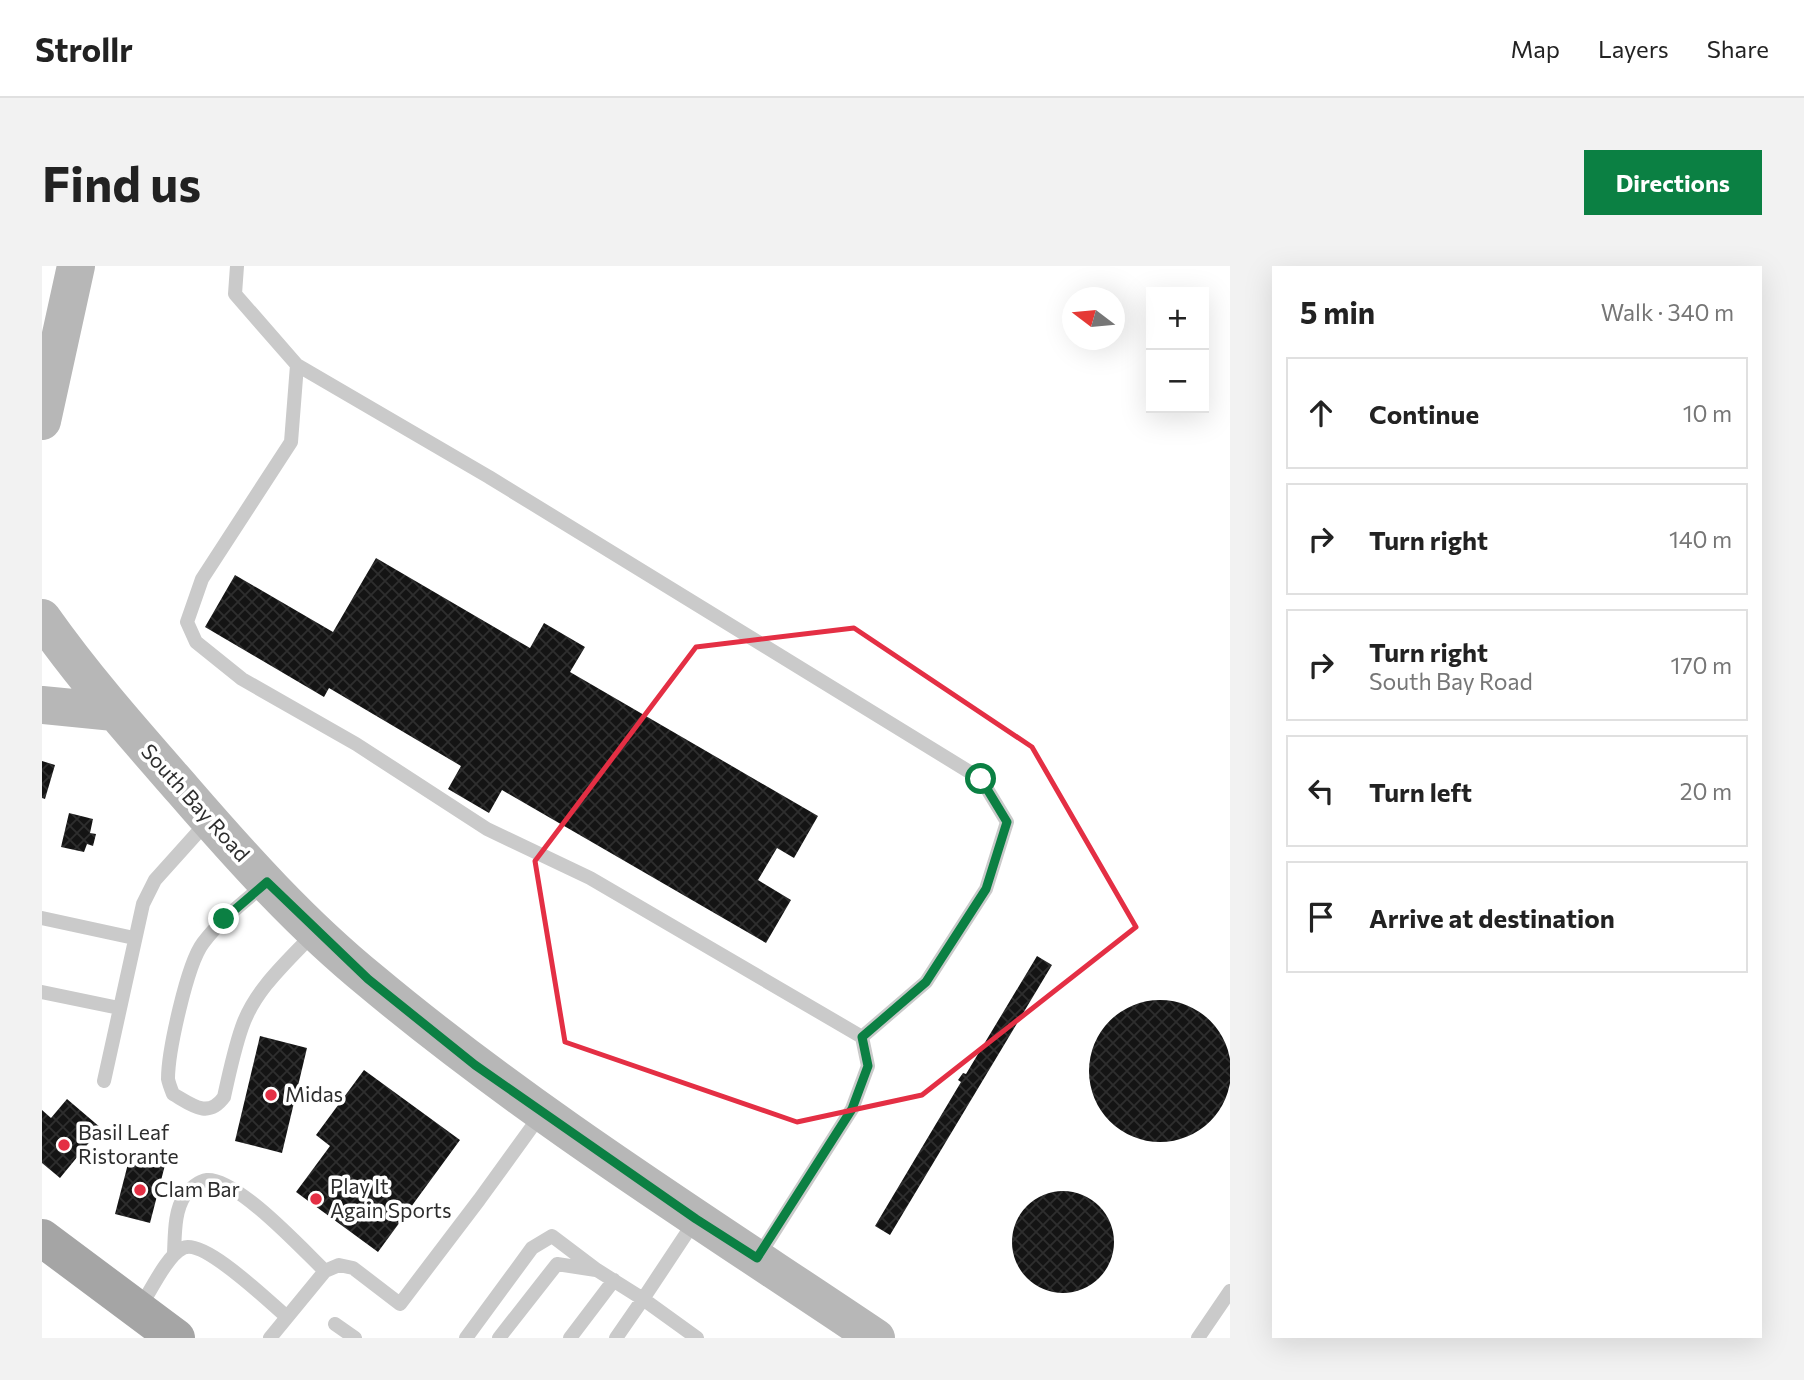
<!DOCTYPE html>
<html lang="en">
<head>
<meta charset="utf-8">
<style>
	:root { --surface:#fff; --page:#f2f2f2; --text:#222; --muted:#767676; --line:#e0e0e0; --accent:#0b8043 }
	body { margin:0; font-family:Commissioner,sans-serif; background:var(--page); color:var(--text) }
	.controls { position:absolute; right:21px; top:21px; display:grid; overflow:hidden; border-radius:0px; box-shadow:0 7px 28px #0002 }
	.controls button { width:63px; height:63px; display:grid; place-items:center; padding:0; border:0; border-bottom:2px solid var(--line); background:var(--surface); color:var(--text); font:35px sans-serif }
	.compass { position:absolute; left:1020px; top:21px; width:63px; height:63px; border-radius:50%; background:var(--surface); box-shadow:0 7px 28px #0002; rotate:286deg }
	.stop { position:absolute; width:21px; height:21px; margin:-16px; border:5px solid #0b8043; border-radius:50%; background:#fff }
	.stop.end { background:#0b8043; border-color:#fff; box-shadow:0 2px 7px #0008 }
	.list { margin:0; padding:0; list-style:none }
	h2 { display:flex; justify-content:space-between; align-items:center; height:91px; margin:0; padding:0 28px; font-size:30px }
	h2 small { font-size:23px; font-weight:400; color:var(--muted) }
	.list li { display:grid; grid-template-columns:46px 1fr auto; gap:21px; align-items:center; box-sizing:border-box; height:112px; margin:0 14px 14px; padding:0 14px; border:2px solid var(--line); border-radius:0px }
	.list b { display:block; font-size:26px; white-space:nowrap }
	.list p { margin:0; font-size:23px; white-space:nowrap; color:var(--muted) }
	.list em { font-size:23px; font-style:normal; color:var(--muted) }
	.icon { flex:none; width:38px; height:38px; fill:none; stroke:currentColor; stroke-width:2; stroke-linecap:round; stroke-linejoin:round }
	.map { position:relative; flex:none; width:1188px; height:1072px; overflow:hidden; border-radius:0px }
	header { display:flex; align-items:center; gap:42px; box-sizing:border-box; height:98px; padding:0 35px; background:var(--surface); border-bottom:2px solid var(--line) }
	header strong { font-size:33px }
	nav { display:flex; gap:38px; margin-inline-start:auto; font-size:24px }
	.intro { display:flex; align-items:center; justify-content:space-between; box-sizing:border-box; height:168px; padding:0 42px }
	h1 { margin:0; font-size:49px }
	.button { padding:18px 32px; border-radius:0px; background:var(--accent); color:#fff; font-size:24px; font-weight:700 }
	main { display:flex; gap:42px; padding:0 42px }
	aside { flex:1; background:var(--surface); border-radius:0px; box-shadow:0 7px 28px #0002 }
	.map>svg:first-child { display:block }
</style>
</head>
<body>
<header>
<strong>Strollr</strong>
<nav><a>Map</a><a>Layers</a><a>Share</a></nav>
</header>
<div class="intro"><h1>Find us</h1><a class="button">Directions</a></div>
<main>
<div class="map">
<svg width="1188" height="1072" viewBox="0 0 1188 1072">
	<defs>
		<pattern id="building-cross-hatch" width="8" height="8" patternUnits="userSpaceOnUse" patternTransform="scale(1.75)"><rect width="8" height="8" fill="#141414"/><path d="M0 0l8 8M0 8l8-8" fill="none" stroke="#2e2e2e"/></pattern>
	</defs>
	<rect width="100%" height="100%" fill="#fff"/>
	<path fill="url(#building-cross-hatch)" d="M334 292 488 382 502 357 543 381 528 406 776 550 752 592 735 582 716 614 749 634 724 677 460 524 447 547 406 523 419 500 287 422 282 431 163 361 193 309 291 366Z
		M0 495 13 499 3 533 0 532Z
		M27 547 51 553 48 567 54 568 51 580 45 578 42 586 19 581Z
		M995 690 1010 699 848 969 833 960 919 816 916 814 921 807 924 808Z
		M1047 805a71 71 0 1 1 142 0a71 71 0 1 1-142 0Z
		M218 770 265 782 240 887 193 875Z
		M322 804 418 874 336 986 254 926 288 880 274 869Z
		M25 833 59 862 18 912 0 897V844L9 852Z
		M88 890 123 899 108 957 73 948Z
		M970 976a51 51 0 1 1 102 0a51 51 0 1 1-102 0Z"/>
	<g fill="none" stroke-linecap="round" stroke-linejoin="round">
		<path stroke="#cacaca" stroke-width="14" d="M195 0 193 28 255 99 249 176 160 313 145 356 154 376 200 413 314 478 445 563 548 612 820 771 826 800 810 843 716 991
			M255 99 447 211 939 513 965 556 944 623 884 716 820 771
			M224 617C202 636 178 654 161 677 145 698 126 786 126 813 127 818 129 823 131 828 150 839 166 853 182 831 187 808 192 784 200 761 213 723 246 695 273 666
			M0 652 92 672
			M0 726 77 742
			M62 815 101 638 113 614 166 555
			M654 953 601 1033 655 1072
			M132 987C133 969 132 945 143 929 147 923 157 915 165 914 195 912 261 984 283 1005
			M97 1043C107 1028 125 989 141 982 162 972 227 1036 245 1051
			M293 1058 313 1072
			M228 1072 283 1005 297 999 311 1002 358 1038 437 934 500 847
			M424 1072 490 982 510 970 555 1004 601 1033 574 1072
			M457 1072 515 998 554 1004
			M528 1072 572 1014
			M1156 1072 1188 1025"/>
		<path stroke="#b7b7b7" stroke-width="38" d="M0 155 34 0
			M0 352C43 413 92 468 141 524 199 591 260 659 329 715 487 847 663 957 834 1072
			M0 439 72 446"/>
		<path stroke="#a5a5a5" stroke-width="38" d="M0 972 134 1072"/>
	</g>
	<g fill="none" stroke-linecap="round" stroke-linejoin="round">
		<path stroke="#0b8043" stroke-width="9" d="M182 653 225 616 326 713 433 799 654 953 715 992 810 843 826 800 820 771 884 716 944 623 965 556 939 513"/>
	</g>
	<path fill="none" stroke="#e42f44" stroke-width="5" stroke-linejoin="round" d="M812 362 990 481 1094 661 880 829 755 856 523 776 493 595 654 381Z"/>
	<g fill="#e42f44" stroke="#fff" stroke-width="2.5">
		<circle cx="229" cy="829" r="7"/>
		<circle cx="22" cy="879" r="7"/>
		<circle cx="98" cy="924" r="7"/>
		<circle cx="274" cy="933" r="7"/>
	</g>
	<g text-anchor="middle" stroke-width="7" stroke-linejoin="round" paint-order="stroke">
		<g font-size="21" fill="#2d2d2d" stroke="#fff">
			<text transform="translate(153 537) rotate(48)" y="7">South Bay Road</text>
		</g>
		<g font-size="21" fill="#2d2d2d" stroke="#fff" text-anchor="start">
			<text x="243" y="836">Midas</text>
			<text x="36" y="874">Basil Leaf<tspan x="36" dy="24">Ristorante</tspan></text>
			<text x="288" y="928">Play It<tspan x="288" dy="24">Again Sports</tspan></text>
			<text x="112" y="931">Clam Bar</text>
		</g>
	</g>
</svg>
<div class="controls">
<button>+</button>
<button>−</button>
</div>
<svg class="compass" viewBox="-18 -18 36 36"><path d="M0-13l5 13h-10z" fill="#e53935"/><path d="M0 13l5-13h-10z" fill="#767676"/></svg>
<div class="stop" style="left:939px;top:513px"></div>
<div class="stop end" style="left:182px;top:653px"></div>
</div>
<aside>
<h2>5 min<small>Walk · 340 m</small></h2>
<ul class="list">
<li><svg class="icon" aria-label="ahead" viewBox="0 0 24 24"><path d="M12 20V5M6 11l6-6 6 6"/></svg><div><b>Continue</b></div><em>10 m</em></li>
<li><svg class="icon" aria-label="right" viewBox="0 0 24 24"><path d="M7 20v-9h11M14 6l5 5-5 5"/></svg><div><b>Turn right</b></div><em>140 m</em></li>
<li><svg class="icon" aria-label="right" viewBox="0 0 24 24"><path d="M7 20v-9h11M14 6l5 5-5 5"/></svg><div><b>Turn right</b><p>South Bay Road</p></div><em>170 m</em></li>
<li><svg class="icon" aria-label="left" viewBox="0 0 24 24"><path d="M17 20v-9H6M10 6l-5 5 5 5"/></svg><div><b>Turn left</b></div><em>20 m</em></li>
<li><svg class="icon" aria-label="arrive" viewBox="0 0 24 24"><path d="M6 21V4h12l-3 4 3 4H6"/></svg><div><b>Arrive at destination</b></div></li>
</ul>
</aside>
</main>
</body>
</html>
